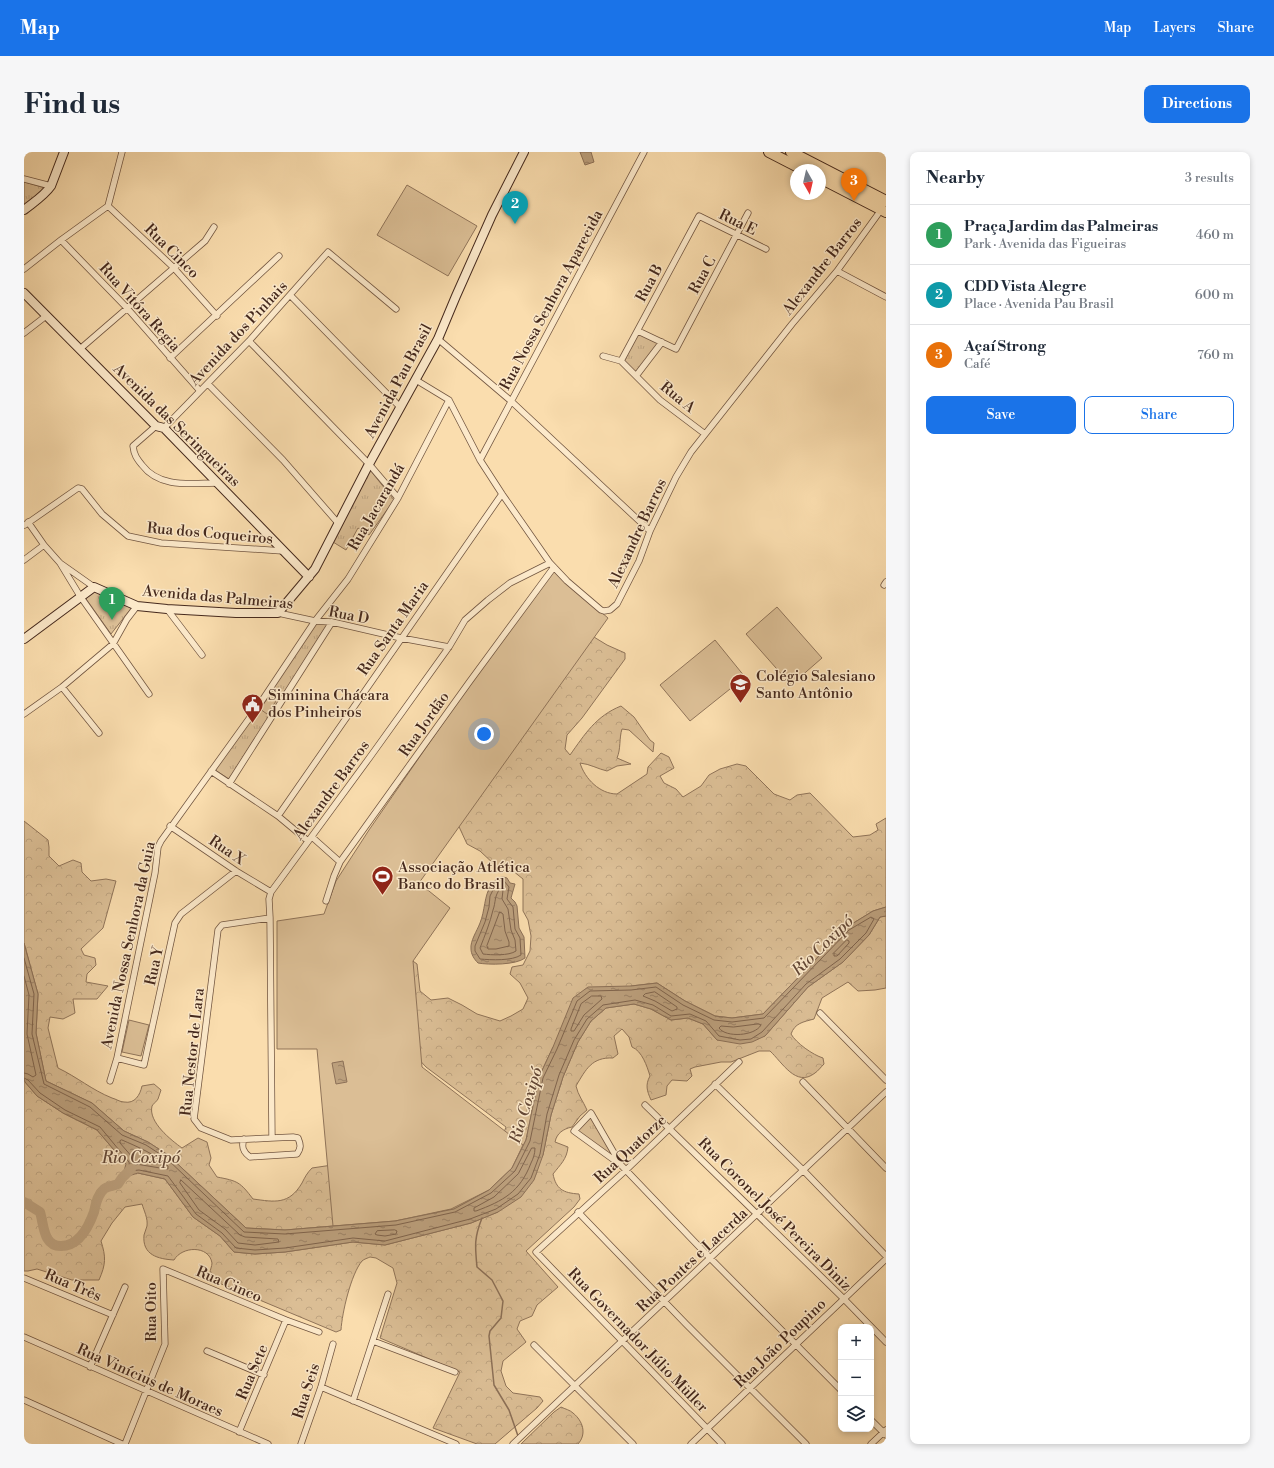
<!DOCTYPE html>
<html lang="en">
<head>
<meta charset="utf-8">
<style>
	:root { --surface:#fff; --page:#f6f6f7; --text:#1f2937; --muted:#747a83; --line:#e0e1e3; --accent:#1a73e8 }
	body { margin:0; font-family:"Libre Bodoni",serif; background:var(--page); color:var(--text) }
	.controls { position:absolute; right:12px; bottom:12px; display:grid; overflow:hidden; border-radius:8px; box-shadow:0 2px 6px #0003 }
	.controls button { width:36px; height:36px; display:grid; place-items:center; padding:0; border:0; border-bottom:1px solid var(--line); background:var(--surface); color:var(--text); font:20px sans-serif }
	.compass { position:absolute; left:766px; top:12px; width:36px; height:36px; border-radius:50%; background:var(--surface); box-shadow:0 2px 6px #0003; rotate:172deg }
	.you { position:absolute; left:460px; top:582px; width:14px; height:14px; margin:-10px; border:3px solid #fff; border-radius:50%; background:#1a73e8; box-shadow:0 0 0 6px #1a73e833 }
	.badge { display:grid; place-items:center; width:26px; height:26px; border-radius:50%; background:var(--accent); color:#fff; font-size:13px; font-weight:700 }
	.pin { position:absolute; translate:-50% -33px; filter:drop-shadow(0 1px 2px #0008) }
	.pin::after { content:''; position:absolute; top:21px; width:14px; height:12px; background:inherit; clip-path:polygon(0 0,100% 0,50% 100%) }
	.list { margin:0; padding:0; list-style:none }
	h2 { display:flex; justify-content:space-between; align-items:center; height:52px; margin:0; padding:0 16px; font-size:17px }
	h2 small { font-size:13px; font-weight:400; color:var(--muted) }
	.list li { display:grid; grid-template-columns:26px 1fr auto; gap:12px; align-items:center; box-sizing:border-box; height:60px; padding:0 16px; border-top:1px solid var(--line) }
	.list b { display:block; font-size:15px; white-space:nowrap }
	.list p { margin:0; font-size:13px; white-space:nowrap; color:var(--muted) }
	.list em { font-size:13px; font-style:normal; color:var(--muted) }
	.actions { display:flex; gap:8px; padding:12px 16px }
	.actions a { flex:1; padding:9px 0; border:1px solid var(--accent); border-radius:8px; text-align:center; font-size:14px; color:var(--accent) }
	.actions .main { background:var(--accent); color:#fff }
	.icon { flex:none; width:22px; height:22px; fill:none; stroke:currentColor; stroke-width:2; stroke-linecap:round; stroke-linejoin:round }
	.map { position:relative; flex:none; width:862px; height:1292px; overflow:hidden; border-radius:8px }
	header { display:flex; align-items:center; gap:24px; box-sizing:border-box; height:56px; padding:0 20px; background:var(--accent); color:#fff }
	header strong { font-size:19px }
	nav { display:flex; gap:22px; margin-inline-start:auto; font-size:14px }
	.intro { display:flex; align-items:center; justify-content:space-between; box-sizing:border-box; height:96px; padding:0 24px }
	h1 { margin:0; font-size:28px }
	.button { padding:10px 18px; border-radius:8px; background:var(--accent); color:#fff; font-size:14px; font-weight:700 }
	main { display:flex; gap:24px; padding:0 24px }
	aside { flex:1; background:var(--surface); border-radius:8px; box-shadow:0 2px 6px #0003 }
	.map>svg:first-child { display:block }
</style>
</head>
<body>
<header>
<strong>Map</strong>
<nav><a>Map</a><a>Layers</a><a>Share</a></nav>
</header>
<div class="intro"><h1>Find us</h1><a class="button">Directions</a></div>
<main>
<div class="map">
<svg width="862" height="1292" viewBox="0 0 862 1292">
	<defs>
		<pattern id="forest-crowns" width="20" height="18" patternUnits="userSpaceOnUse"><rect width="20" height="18" fill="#dbbe95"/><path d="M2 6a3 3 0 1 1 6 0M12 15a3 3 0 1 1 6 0" fill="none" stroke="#bda380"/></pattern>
		<pattern id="park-tufts" width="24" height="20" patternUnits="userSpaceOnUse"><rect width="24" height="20" fill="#dbbe95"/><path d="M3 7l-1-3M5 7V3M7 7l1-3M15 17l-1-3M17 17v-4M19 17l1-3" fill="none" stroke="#bda380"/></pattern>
		<pattern id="water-ripples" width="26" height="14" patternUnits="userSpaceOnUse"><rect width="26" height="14" fill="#bca07d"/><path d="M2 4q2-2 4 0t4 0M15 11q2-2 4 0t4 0" fill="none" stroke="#9b8266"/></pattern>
	</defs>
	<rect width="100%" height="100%" fill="#faddae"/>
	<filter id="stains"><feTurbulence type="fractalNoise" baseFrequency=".005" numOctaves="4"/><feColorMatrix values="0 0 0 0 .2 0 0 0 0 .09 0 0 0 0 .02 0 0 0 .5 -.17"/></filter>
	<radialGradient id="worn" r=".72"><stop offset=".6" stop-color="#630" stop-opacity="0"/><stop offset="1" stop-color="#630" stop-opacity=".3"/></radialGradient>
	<path fill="url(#forest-crowns)" stroke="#907459" d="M565 482 583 493 601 501V507L558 566 543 583 541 597 546 603C561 582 572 564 597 554L610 565 626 588 630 591 629 600 605 578 598 577C595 586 597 597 593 606L607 612 593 614 583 619C574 617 566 612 556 611 561 627 576 642 593 642L623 622 624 615 637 601 645 605 650 616 636 624 640 631 652 637 659 645 677 634 685 623 696 617 713 612 722 614 750 642 766 648 773 643 786 641 829 685 846 683 854 678 852 672 862 666V755L849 759 823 775 739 862 708 866 691 864 661 849 633 831 607 834 529 895 515 925 502 988 488 1016 465 1038 430 1057 309 1074 261 1078 222 1076 144 1003 124 990 100 979 68 951 22 929 12 881 14 842 0 791V669L24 688 25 695V704L35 714 49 708 57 711 58 720 67 729 82 727 92 729 79 776 57 797 60 803 71 806 72 813 63 822 62 830 84 834 73 847H49L51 861 39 867 26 865 24 876 34 916C53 925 68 938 88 946 92 947 96 950 100 950 111 952 116 943 118 934L130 932 137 938C136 941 135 944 134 947 133 949 129 952 128 954 124 970 147 988 158 996L174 986 183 990 187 1006 185 1013 193 1025C214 1029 216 1030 229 1047 251 1050 265 1053 278 1031 281 1025 283 1021 288 1016L477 988 482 975 402 915 387 899 372 797 393 812 396 839 407 848 424 846 438 853 453 862 476 869 487 864 499 857 504 846 496 831 486 822 488 815 499 813 506 799 507 784 504 768 499 759V727L489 719 472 714 456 699 443 692 431 666Z
		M862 764V836L851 838 834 839 824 830 798 846 790 867C779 870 771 871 767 882 772 891 789 903 799 906L800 912C797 915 794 919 791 921 772 936 758 910 746 899H735L707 910H697L671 915 666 917 668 924 663 929 648 928 643 934 642 943 627 948C623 939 621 933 626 924 623 914 618 899 608 895L605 885 598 877 590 884 594 902 589 906C568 905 562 917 552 934 554 943 559 949 563 958L556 964 548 975C539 977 533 981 531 990L544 995C543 1007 536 1013 529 1022 532 1037 539 1041 555 1042L556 1047 550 1055 502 1099 534 1135 513 1153 508 1164 496 1169 493 1177 502 1190 479 1209 477 1219 482 1234 489 1241 516 1245 519 1249 513 1256 471 1292H453L409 1276 436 1220 356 1186 373 1131 369 1116 352 1106 346 1105C344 1106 340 1107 338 1109 327 1122 318 1161 317 1178L312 1180 195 1131 186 1121C186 1118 188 1114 188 1111 185 1093 158 1094 150 1108 134 1107 118 1103 120 1083 121 1080 122 1077 123 1074 124 1066 120 1059 118 1052L101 1055 88 1071 77 1089C82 1105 82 1112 75 1128H48L13 1117 4 1119H0V926L1 930 13 944 39 961 73 978 102 1012 114 1021 141 1027 169 1065 196 1084 210 1100 231 1102 261 1100 329 1090 361 1093 447 1071 474 1060 519 1003 527 963 539 925 554 890 567 869 582 856 610 852 627 857 647 868 664 866 679 872 693 888 741 884 784 835 819 810 845 783 856 765Z
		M537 1255C541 1257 546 1258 549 1261 559 1269 563 1282 554 1292H497L530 1260Z"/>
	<path fill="url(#park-tufts)" stroke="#907459" d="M0 30 18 35 21 38 0 56Z
		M615 181 636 191 612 222 598 209Z
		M346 318 370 348 345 383 334 376 322 398 309 390Z
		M70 437 109 454 87 482 60 444Z
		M292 471 304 472 205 627 191 618Z
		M567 963 594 1008 551 979Z"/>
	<path fill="#dbbe95" stroke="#907459" d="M383 33 453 74 424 124 353 83Z
		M529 419 584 466 395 731 426 756 389 809 398 915 499 993 488 1016 465 1038 427 1057 371 1069 309 1074 293 897H253V769L300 762 312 729 345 678 462 509Z
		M753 455 798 506 767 533 722 482Z
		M691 488 721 525 666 569 636 533Z
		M250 537 257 542 243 562 236 557Z
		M105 868 125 873 117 904 98 900Z"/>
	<path fill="url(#water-ripples)" stroke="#8c7057" d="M556 0H567L570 10 561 13Z
		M479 725 483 726 486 731 491 732 487 746 491 750 493 754 495 776 500 785 501 806C492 813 465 813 454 811 450 807 447 802 447 797 446 789 453 779 456 771 461 759 460 744 467 733 470 729 474 725 479 725Z
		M862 755V764L856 765 845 783 819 810 784 835 741 884 728 890 716 892 693 888 679 872 664 866 647 868 627 857 610 852 582 856 567 869 554 890 539 925 527 963 519 1003 510 1028 497 1045 474 1060 447 1071 361 1093 329 1090 261 1100 231 1102 210 1100 196 1084 169 1065 141 1027 114 1021 98 1026 102 1012 73 978 39 961 13 944 1 930 0 926V791L14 842 12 881 22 929 68 951 100 979 124 990 144 1003 222 1076 261 1078 371 1069 430 1057 465 1038 488 1016 502 988 515 925 529 895 549 846 564 835 607 834 633 831 661 849 691 864 708 866 739 862 823 775 849 759Z
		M319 909 323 930 312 932 308 911Z"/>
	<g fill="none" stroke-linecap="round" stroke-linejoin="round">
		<path stroke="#80644d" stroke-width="1" d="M476 729H480L485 735 483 747 489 755 491 777 496 786 497 803C488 809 467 808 456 807L451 799V794L461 770 465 755 466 744 470 736Z
			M476 737 479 738 478 747 484 757 487 778 491 788 492 799C485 804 467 803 459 802L456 796C461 783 466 771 469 758 472 750 470 744 476 737Z
			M476 760 479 762 481 779 485 790V794L472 797H464L463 794Z
			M823 788 825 789V791L813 804H810V801Z
			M0 806 10 842 8 882 20 932 66 955 98 983 122 993 142 1006 220 1080 261 1082 372 1073 431 1060 467 1041 491 1019 506 989 519 926 533 897 553 849 566 839 607 838 632 835 659 853 690 868 708 870 740 866 825 778 847 765 850 767 842 781 816 807 782 832 738 880 727 887 716 888 695 884 682 869 666 862 647 864 629 853 611 848 579 853 563 867 550 888 535 923 523 962 516 1002 507 1026 494 1042 472 1057 446 1067 361 1089 329 1086 261 1096 231 1098 212 1096 198 1081 172 1062 144 1024 115 1018 106 1019 105 1010 76 975 41 958 16 941 4 928 0 926
			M0 824 5 843 3 882 12 923 9 925 4 922 0 921
			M631 840 653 855V857L648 859 631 849 619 844 621 842Z
			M568 844H577L578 847 560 863 550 879H547V877L557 852Z
			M735 872 737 873C731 884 702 886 695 876L697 874 709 875Z
			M98 988C114 995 131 1002 144 1014V1017H142L112 1012 109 1006 96 991V989Z
			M508 996H511C511 1002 509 1007 507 1011 496 1040 479 1049 452 1059H450V1056L470 1045 494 1022Z
			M157 1028 216 1083 221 1085 254 1087 255 1090 231 1093 214 1091 201 1077 175 1058 156 1031Z
			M371 1078 373 1079 372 1082 361 1084 353 1083 351 1082 353 1079Z"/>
		<path stroke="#8c7057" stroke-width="1.5" d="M458 1066C450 1086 451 1094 453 1115L468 1128 479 1149 477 1166 466 1179 465 1184 470 1233 485 1258 494 1284"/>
		<path stroke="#bca07d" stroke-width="10" d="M0 1050 16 1060C20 1073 19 1094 37 1094 55 1094 65 1074 70 1060 72 1052 73 1043 80 1037 83 1034 90 1034 94 1032L98 1026 107 1017"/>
		<defs>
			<path id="street" d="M0 27 27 34
				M84 54 149 115 193 164
				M37 88 103 156 176 239
				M0 117 37 88 84 54 98 0
				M813 119 862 145
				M267 144 376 255
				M614 179 652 197 724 61
				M0 181 22 164
				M414 187 487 249 626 379
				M225 189 345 312 374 346
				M56 197 181 89 190 75
				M579 204 597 209 636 248 681 282
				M146 206 255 104
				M597 209 675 64 742 97
				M612 224 638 190
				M392 228 425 248 456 308 478 342 526 411
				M184 232 259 308 314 371
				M132 274 109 294C110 303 113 307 118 313 136 337 168 331 194 331
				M140 276 225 189 304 100 372 157
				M456 308 620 0
				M4 370 20 393 36 411 70 435
				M1 373 54 336 58 337 78 362 104 384 137 391 259 399
				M0 408 20 393
				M36 411 56 444 125 542
				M860 433 862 430
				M143 457 178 503
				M254 461 291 469 308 470 377 486 425 495
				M38 535 75 581
				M0 562 38 535 89 492 103 467 113 454
				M187 619 254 664 284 689
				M205 632 308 470
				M254 664 478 342
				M146 674 212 719 247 740
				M288 685 316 710
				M302 749 310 724 316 710 446 529 530 415
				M246 766 198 773 194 778 170 967 177 976 207 988 248 986 246 766 245 747 247 740 346 605 425 495 441 468 464 448 486 431 526 411 543 429 577 458 580 459 586 458 593 452 615 409 626 379 652 325 667 300 768 172 813 119 857 58
				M796 861 862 928
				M93 906 120 913 151 771 157 762 212 719
				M86 929 93 906 131 721 134 695 137 689 237 550 291 469 324 427 374 346 425 248
				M779 930 862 1016
				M691 932 779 1018 862 1104
				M621 953 820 1147 862 1190
				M220 987C217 995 219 1000 226 1005L273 1002C277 996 277 993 274 986L269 985 248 986
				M597 1013 550 979 567 961 597 1013 686 1106 817 1238
				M554 1060 662 1172 782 1292
				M0 1126 89 1163
				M0 1185 244 1292
				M349 1189 431 1220
				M510 1193 609 1292
				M183 1199 240 1223
				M66 1215 101 1135
				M297 1235 432 1292
				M0 1248 98 1292
				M329 1249 364 1142
				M847 1268 862 1283
				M215 1280 262 1168
				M101 1292 141 1192 139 1117 262 1168 295 1180
				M277 1292 297 1235 309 1192
				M489 1292 862 940
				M667 1292 862 1107
				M698 1292 512 1100 602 1018 715 910
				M847 1292 862 1278"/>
			<path id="secondary" d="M0 58C10 50 20 44 27 34L40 0
				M0 141 132 274 140 276 285 425
				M0 487 70 435 113 454 143 457 212 461H254L291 417 345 312 414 187 432 144 468 63 500 0"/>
			<path id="highway" d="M745 0 780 18
				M767 0 862 49
				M796 26 862 60"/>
		</defs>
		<use href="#street" stroke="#725641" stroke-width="7"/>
		<use href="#secondary" stroke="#45291d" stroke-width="10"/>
		<use href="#highway" stroke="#45291d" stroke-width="12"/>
		<use href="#street" stroke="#fce9ca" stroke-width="5.5"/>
		<use href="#secondary" stroke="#fce9ca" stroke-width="8"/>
		<use href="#highway" stroke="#faddae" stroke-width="10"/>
	</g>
	<defs>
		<symbol id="school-pin" viewBox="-11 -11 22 30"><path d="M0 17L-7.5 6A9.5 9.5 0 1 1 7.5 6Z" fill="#8f2418" stroke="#fce9ca"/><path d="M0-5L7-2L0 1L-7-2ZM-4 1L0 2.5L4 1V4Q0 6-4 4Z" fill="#fff"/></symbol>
		<symbol id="civic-pin" viewBox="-11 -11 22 30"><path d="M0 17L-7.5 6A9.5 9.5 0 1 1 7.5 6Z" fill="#8f2418" stroke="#fce9ca"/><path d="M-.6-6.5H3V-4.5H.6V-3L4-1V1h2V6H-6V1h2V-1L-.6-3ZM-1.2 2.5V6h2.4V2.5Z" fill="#fff"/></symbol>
		<symbol id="stadium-pin" viewBox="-11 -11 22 30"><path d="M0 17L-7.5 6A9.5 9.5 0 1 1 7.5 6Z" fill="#8f2418" stroke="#fce9ca"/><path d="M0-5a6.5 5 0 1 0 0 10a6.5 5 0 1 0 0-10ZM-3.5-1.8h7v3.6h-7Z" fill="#fff"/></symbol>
	</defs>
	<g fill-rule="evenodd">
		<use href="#school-pin" x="704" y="520" width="25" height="34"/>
		<use href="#civic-pin" x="216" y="540" width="25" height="34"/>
		<use href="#stadium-pin" x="346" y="712" width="25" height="34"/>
	</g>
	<g text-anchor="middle" stroke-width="3" stroke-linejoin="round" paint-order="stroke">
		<g font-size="15" fill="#45291d" stroke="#fce9ca">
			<text transform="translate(714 70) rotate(26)" y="5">Rua E</text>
			<text transform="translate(148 99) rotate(45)" y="5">Rua Cinco</text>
			<text transform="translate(798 114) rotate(-52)" y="5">Alexandre Barros</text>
			<text transform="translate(678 123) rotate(-62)" y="5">Rua C</text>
			<text transform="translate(625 131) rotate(-62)" y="5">Rua B</text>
			<text transform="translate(527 148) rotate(-62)" y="5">Rua Nossa Senhora Aparecida</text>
			<text transform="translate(116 155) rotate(48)" y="5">Rua Vitóra Regia</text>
			<text transform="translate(214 181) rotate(-47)" y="5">Avenida dos Pinhais</text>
			<text transform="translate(374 229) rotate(-62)" y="5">Avenida Pau Brasil</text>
			<text transform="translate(654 245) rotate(39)" y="5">Rua A</text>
			<text transform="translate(153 273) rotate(44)" y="5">Avenida das Seringueiras</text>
			<text transform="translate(352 355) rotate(-60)" y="5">Rua Jacarandá</text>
			<text transform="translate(186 381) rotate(5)" y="5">Rua dos Coqueiros</text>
			<text transform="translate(613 381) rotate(-65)" y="5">Alexandre Barros</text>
			<text transform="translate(194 445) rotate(5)" y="5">Avenida das Palmeiras</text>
			<text transform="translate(325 463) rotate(11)" y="5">Rua D</text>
			<text transform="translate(369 476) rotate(-55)" y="5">Rua Santa Maria</text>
			<text transform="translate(400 572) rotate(-55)" y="5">Rua Jordão</text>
			<text transform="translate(307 638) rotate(-54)" y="5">Alexandre Barros</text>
			<text transform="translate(203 698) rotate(34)" y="5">Rua X</text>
			<text transform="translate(104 793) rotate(-78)" y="5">Avenida Nossa Senhora da Guia</text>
			<text transform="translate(130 814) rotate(-78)" y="5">Rua Y</text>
			<text transform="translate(168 900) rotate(-84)" y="5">Rua Nestor de Lara</text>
			<text transform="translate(606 997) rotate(-43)" y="5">Rua Quatorze</text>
			<text transform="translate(751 1062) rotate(45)" y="5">Rua Coronel José Pereira Diniz</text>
			<text transform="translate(668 1108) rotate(-43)" y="5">Rua Pontes e Lacerda</text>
			<text transform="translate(205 1132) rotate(23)" y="5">Rua Cinco</text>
			<text transform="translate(49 1133) rotate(23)" y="5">Rua Três</text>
			<text transform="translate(127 1160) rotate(-90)" y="5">Rua Oito</text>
			<text transform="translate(614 1188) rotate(46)" y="5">Rua Governador Júlio Müller</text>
			<text transform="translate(756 1191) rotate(-44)" y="5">Rua João Poupino</text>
			<text transform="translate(228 1220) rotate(-67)" y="5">Rua Sete</text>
			<text transform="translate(126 1228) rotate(24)" y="5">Rua Vinícius de Moraes</text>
			<text transform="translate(282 1239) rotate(-72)" y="5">Rua Seis</text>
		</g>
		<g font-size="15" fill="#45291d" stroke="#fce9ca" text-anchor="start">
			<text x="732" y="529">Colégio Salesiano<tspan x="732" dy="17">Santo Antônio</tspan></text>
			<text x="244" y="548">Siminina Chácara<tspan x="244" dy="17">dos Pinheiros</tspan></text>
			<text x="374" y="720">Associação Atlética<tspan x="374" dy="17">Banco do Brasil</tspan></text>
		</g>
		<g font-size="16" font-style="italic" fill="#634735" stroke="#fce9ca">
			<text transform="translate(798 793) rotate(-44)" y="6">Rio Coxipó</text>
			<text transform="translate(501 953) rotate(-73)" y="6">Rio Coxipó</text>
			<text x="117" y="1011">Rio Coxipó</text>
		</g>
	</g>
	<rect width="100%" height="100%" filter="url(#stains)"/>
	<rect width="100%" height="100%" fill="url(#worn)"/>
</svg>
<div class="controls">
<button>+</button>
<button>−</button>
<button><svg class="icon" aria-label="layers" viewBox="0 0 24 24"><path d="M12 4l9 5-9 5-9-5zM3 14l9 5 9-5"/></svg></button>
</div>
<svg class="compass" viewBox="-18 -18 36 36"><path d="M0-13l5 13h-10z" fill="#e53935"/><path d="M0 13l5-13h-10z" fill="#747a83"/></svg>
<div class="you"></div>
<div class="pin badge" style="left:88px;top:468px;background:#2e9e5b">1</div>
<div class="pin badge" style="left:491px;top:72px;background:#0f9aa8">2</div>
<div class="pin badge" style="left:830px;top:49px;background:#e8710a">3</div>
</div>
<aside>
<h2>Nearby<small>3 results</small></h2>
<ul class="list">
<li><span class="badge" style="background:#2e9e5b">1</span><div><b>Praça Jardim das Palmeiras</b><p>Park · Avenida das Figueiras</p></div><em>460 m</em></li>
<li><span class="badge" style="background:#0f9aa8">2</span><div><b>CDD Vista Alegre</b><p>Place · Avenida Pau Brasil</p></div><em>600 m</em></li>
<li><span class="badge" style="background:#e8710a">3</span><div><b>Açaí Strong</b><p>Café</p></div><em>760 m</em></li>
</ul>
<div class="actions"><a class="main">Save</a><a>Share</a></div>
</aside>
</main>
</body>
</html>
